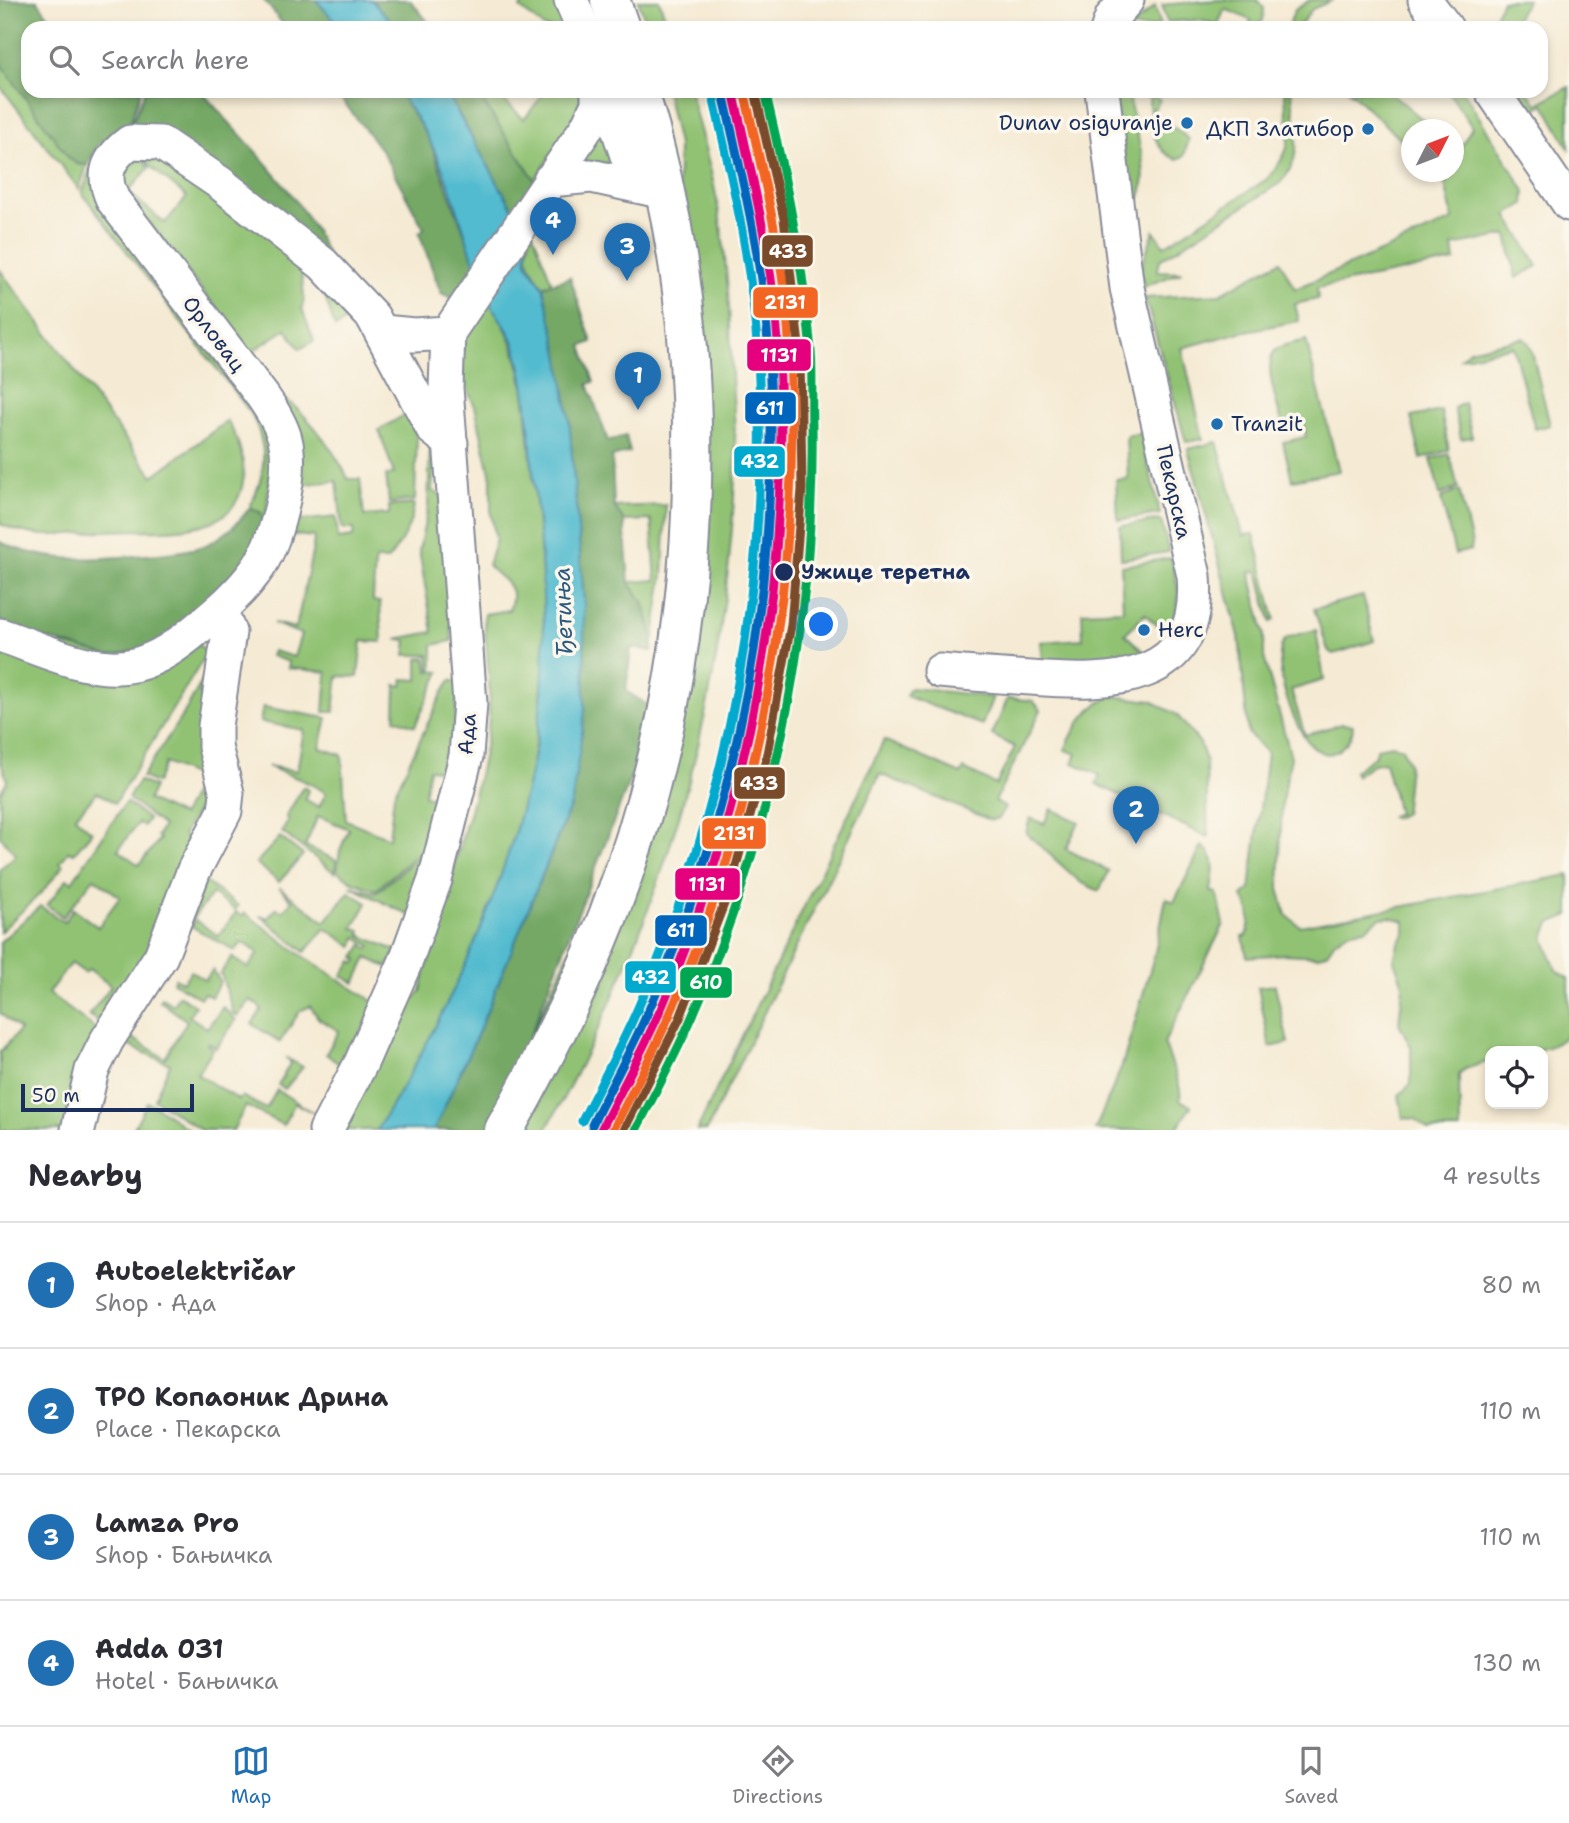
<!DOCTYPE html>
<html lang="en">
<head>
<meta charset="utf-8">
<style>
	:root { --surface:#fff; --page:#f2f2f3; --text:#2b2b33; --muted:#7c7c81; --line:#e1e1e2; --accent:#1f6fb2 }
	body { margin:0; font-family:"Shantell Sans",sans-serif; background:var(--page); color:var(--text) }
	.controls { position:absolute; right:21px; bottom:21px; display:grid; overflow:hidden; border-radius:14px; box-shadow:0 4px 10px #0003 }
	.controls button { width:63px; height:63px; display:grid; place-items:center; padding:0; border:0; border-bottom:2px solid var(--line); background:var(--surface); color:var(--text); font:35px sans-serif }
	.compass { position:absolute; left:1401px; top:119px; width:63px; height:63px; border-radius:50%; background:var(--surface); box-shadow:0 4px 10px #0003; rotate:48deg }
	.scale { position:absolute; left:21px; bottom:18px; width:173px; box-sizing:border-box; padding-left:7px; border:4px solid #1b2f5e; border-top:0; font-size:19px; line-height:24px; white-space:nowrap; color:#1b2f5e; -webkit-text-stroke:5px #fbf7ec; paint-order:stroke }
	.you { position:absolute; left:822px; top:625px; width:24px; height:24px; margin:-18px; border:5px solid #fff; border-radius:50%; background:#1a73e8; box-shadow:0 0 0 10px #1a73e833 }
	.badge { display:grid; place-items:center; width:46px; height:46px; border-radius:50%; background:var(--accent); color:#fff; font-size:23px; font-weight:700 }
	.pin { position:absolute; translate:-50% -58px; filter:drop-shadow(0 2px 4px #0008) }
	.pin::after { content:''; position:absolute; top:37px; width:24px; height:21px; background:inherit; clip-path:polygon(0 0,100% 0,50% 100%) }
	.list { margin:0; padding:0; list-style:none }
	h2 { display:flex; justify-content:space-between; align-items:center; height:91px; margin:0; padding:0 28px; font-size:30px }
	h2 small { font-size:23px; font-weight:400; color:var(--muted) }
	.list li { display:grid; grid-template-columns:46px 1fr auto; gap:21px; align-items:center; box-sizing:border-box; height:126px; padding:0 28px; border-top:2px solid var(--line) }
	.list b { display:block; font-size:26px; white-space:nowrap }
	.list p { margin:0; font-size:23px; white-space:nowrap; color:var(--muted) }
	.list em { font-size:23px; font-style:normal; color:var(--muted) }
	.icon { flex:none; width:38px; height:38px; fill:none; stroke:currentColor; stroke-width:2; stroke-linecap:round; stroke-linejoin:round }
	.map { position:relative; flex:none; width:1569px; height:1130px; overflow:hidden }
	.search { position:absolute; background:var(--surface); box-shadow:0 4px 10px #0003; left:21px; right:21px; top:21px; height:77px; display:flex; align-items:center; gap:18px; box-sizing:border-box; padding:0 24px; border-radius:21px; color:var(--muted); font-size:26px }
	.sheet { height:595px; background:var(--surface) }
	nav { display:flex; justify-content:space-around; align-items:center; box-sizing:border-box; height:98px; border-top:2px solid var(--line); background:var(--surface); font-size:19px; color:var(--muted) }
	nav a { display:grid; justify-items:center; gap:4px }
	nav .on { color:var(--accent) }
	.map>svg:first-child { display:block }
</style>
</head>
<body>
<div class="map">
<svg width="1569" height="1130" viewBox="0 0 1569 1130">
	<rect width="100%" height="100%" fill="#fbf7ec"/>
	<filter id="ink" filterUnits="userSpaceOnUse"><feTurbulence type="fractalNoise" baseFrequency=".0143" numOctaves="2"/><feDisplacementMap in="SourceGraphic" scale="14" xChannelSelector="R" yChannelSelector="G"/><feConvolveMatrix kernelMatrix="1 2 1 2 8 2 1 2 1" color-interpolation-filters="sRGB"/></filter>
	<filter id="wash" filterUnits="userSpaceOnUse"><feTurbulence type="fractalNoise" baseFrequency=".00686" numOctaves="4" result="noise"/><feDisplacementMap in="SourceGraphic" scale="28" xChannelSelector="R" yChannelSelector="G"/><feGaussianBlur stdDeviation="1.57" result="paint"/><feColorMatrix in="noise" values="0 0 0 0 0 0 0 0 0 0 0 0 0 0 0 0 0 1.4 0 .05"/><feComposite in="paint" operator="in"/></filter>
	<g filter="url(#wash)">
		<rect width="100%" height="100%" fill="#f5ead3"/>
		<path fill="#91c273" stroke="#567868" stroke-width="2" d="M525 0H558L570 28H545L520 8Z
			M638 0H659L669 28H648Z
			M1217 0H1257L1264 8 1263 20 1258 28H1249L1251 20 1225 9 1218 24 1197 20 1167 22 1162 5Z
			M1310 0H1333L1312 9 1298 28H1287L1295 10Z
			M1502 0H1527L1511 28H1490Z
			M1155 6 1160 23 1153 28H1130Z
			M0 63 77 164 87 165 79 189 0 86Z
			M1569 87V148L1544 104 1529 112 1514 91H1527L1537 104Z
			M476 91H494L524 119 546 91H584V105L535 180Z
			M666 91H690C698 126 710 161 716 196 727 253 730 315 732 374 733 408 737 442 735 476 726 708 659 928 546 1130H523L674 752 678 145Z
			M1113 91H1128C1131 123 1159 183 1132 208Z
			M1285 91H1292C1293 125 1307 155 1280 183L1160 260 1157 271 1182 272 1143 287 1140 270 1154 231 1164 246 1267 179C1300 141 1286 134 1285 91Z
			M1349 91H1389L1434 129 1412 130 1411 149Z
			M1448 91H1463L1525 191 1524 204 1507 215 1538 266 1516 278 1507 235 1453 246 1455 261 1317 288 1318 299 1295 304 1299 321 1241 332 1182 348 1203 439 1186 442 1145 298 1220 294 1280 261 1295 289 1453 220 1444 179 1436 172H1454V146L1459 150 1472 127Z
			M1149 93 1160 100 1153 111 1189 139 1184 156 1177 159C1151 152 1149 116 1149 93Z
			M601 126 617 164 577 162Z
			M147 149 300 259 304 297 302 309 314 341 300 349 286 329 250 353 114 176 138 152 149 168 128 192 165 223 187 197 151 167 140 151Z
			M95 156 93 167 274 433 264 535 261 513 250 507C266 473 269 449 252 415L82 193Z
			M532 230 552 283 543 287C529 261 522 262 532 230Z
			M0 270 153 476 227 421C251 457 254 512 202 525 171 533 137 529 105 531 63 533 41 542 0 524Z
			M320 281 335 294 346 321 335 328Z
			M486 298C527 348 525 406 532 467 540 536 547 609 543 678 533 840 460 994 377 1130H338L403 1009 421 991 425 971 441 929 440 913C456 855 477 796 487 736 493 698 487 656 484 618L485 614 509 610C520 584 500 580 488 565L496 539 491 514V478L475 406 462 379 463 335Z
			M1523 338 1528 342 1532 352 1550 425 1535 429 1513 346 1461 358 1469 350Z
			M1306 340 1339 471 1292 480 1283 442 1306 437 1303 419 1282 423C1278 406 1260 359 1278 348 1286 344 1297 343 1306 340Z
			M274 396C298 398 339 457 348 479H360L364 516 389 514V506L414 504C412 526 401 543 388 560H375L373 601 380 602 382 642 362 641 358 677 338 676 334 712H324L327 672 288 668 289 662 271 656 273 651 294 657 301 634 273 623 296 628 313 548 314 537 285 534 288 522 336 517 338 539 353 537 354 529H342L337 481 297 485Z
			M1464 403 1472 437 1461 439 1454 408Z
			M1441 411 1449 450 1421 459 1411 417Z
			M408 413 417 437 415 500 389 503 386 475 394 474 379 430Z
			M1141 433 1160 514 1118 520 1116 480 1128 479 1126 436Z
			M1217 442 1243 535 1254 534 1275 620 1271 622 1258 571 1250 572 1264 634V657L1291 757 1282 801 1279 888 1286 915 1300 926 1569 875V915L1550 923 1544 937 1556 970 1569 978V1032C1551 1056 1518 1051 1490 1051V1061L1465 1069 1459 1075 1460 1130H1429L1415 1119 1403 1118 1399 1095 1411 1084V1047L1399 1023 1403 985 1394 960 1398 944 1405 934V921L1390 917 1380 918 1365 929 1350 931 1335 941 1327 953 1319 956 1284 954 1247 957 1243 937 1247 936C1251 920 1252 910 1242 896L1250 889 1267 753 1248 733 1239 636 1188 449Z
			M430 444 434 468 432 491 445 497 452 641 433 645V669H430L429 655H405L407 641 396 639 433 632 419 550 428 508Z
			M1449 454 1458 487 1440 495 1431 459Z
			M1459 490 1472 544 1471 550 1455 554 1441 498Z
			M666 505 663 575 652 651C651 623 645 605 629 582L656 580 651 520 624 521 614 507Z
			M1161 520 1169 552 1121 559 1120 526Z
			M1171 558C1180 595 1183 600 1167 635L1145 614 1125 634 1147 655C1119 671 1074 664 1043 662L1041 642 1083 639 1082 612 1123 610 1121 566Z
			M1363 596 1374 641 1334 654 1328 650 1314 609Z
			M1316 630 1324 680 1291 690 1305 735 1341 724 1353 725C1353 735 1349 742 1341 748 1304 781 1266 657 1285 640 1292 634 1307 633 1316 630Z
			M198 644 207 653 115 803 97 792 75 817 92 832 74 853 69 851 60 863 63 866 43 891 0 932V869L16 855 0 836V793L7 781 0 760V646Z
			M216 655 207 748 197 777 165 763 156 783 142 777 189 705Z
			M426 658 428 671 440 672 415 726 395 719 396 685 402 686 403 679 418 680V659Z
			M458 679 452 772 429 769 424 796 446 799 436 838 376 890 353 882 337 871 340 850 349 829 318 816 305 846 336 860 335 873 282 832 289 819 286 817 303 787 308 790 305 799 319 807 326 793C308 780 288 776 268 766L297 771 304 730 260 722 263 707 327 718 320 748 342 755 346 820 389 838 394 794 443 692 451 680 454 682Z
			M910 688 922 689 993 697 982 725 906 696Z
			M1112 696 1152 701 1177 715 1200 743 1206 761 1208 837 1096 784 1100 775 1073 763 1077 754 1065 750C1076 724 1087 707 1112 696Z
			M1008 698 1033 701 1041 710 995 801 1005 807 999 818 990 820 880 774 707 1130H697L884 740 961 774 964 769 996 785 1015 747 992 735Z
			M1391 745 1402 748 1409 764 1405 807 1404 813 1395 818 1391 816 1398 813 1385 762 1373 764 1356 776 1354 771 1374 757 1377 748Z
			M139 781 154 787 148 800 182 816 197 785 211 790 205 809 199 808 183 835 196 843 170 911 104 1026 89 1015 111 986 89 969 85 973 71 963 48 993 100 1032 68 1130H0V1052L20 1030 0 1013V942L40 906 64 922 73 909 98 927 120 897 94 878 63 917 47 905 67 879 72 882 126 802 148 819 143 826 138 823 118 850 139 865 160 839 157 836 163 826 128 798Z
			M1051 809 1079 822 1066 849 1109 871 1099 891 1080 882 1026 833 1030 818 1044 824Z
			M280 837 303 855 279 882 256 863Z
			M436 842 411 916 350 886 376 893Z
			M1202 846C1219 858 1213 874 1211 892L1217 893 1224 924 1164 1043C1169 1058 1183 1087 1180 1100L1191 1106 1176 1130H1095L1122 1066 1155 953 1166 898 1174 902Z
			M204 881 238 906 235 910 212 894 189 924Z
			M279 887 325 922 349 892 367 903 353 928 361 931 360 935 397 951 387 967 367 958 355 983 342 976 352 961 356 963 358 960 355 957 363 944 368 949 371 946 356 937 353 947 325 928 305 952 260 915 268 918 277 908 282 912 292 901Z
			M236 912 242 916 245 913 304 957 376 1003 343 1067 326 1054 339 1031 319 1019 310 1006 300 1011 280 1042 252 1024 262 1009 250 1000 238 1016 233 1013 221 973 232 957 248 968 258 953 242 942 235 951 191 926 196 920 218 936Z
			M213 970 220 982 211 997 204 993 200 998 173 982 175 978 183 982 191 971 205 980Z
			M1275 985 1288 1043 1270 1047 1258 987Z
			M179 995 195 1006 189 1016 207 1028 223 1007 236 1020 216 1048 208 1042 207 1045 213 1049 197 1074 239 1100 242 1096 266 1109 277 1090 314 1113 295 1103 283 1125 246 1106 233 1130H201L154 1099 170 1064 121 1042 126 1034 165 1058 187 1021 160 1001 162 998 173 1005Z
			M285 1057 303 1067 285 1089 278 1085 291 1062Z
			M147 1102C164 1109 174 1121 190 1130H133Z"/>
		<path fill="#74a865" stroke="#486c62" stroke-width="2" d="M0 0H37L57 28H28V91H141L130 123 99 144 87 165 77 164 68 157 0 63Z
			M264 0H316L341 28H286Z
			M371 0H410L433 28H398Z
			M145 91H201C245 142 301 193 327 255L130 128Z
			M335 91H398L429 139 477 267 454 299 441 293 419 233 424 229 382 151Z
			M446 91H476L535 180 514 211Z
			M570 277 592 342 582 346 594 382 588 384 608 441 626 436 630 452 612 457 614 506 624 521 629 582 643 602 651 627 652 651 631 648 626 691 652 708 645 741 525 1049 612 859 572 965 487 1130H434L478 1033 572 802 584 603 569 418 543 287Z
			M250 507 261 513 265 523 257 552 156 648 108 656 0 626V542C19 551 41 556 62 558 89 560 183 555 206 545 225 536 238 524 250 507Z"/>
		<path fill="#52bbcf" stroke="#367596" stroke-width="2" d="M316 0H371L398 28H341Z
			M398 91H445L514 211 527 244V263L543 287 559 353 569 418 584 603 585 712 572 802 478 1033 434 1130H377C448 1014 508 888 534 754 550 669 544 569 534 483 529 438 529 389 515 346 509 326 492 312 485 294 466 243 454 186 428 138 420 122 408 106 398 91Z"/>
	</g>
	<g filter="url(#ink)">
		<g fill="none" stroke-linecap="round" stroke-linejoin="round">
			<defs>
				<path id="minor" d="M571 0 583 28
					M1425 0 1446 28
					M1108 28 1112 17 1127 0
					M1492 91 1569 204
					M598 97 608 105 613 114 637 185
					M550 180 591 176 664 192
					M383 332 414 335 448 333
					M0 635C40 648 91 675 134 665 159 659 179 644 198 628 219 611 239 594 255 572 276 545 294 473 285 439 281 424 272 410 263 397L113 200C101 175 107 159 130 142L161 143 220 183 323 264 373 317 433 429 451 443
					M940 671C971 674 1001 676 1031 678 1111 684 1203 685 1194 576L1127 288 1102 91
					M78 1130 92 1070 107 1040 161 956 194 870 225 811 227 793 215 747V726L229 632 220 610
					M326 1130 361 1063 405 963 435 880 466 756 470 703 446 388 448 333 587 127 598 104V91"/>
				<path id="major" d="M610 0 620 28
					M504 1130C543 1061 579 990 608 916 708 658 720 356 639 91"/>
			</defs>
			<use href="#minor" stroke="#888c98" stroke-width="37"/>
			<use href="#major" stroke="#888c98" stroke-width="42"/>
			<use href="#minor" stroke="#fff" stroke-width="33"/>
			<use href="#major" stroke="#fff" stroke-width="38"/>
			<defs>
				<path id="rail-1" d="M601 1130C621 1090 643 1050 661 1009 749 803 791 580 779 356 774 266 753 179 733 91"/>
				<path id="rail-2" d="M613 1130C632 1092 653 1053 670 1014 760 807 801 582 790 356 786 266 764 178 744 91"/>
				<path id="rail-3" d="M592 1125C611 1085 634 1046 651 1005 739 802 781 579 769 357 764 267 743 180 723 93"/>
				<path id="rail-4" d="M624 1130 680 1018 729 891 766 759 791 625 802 489 800 353 784 219 755 91"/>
				<path id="rail-5" d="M582 1121C602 1081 624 1042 641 1001 729 800 771 577 758 358 753 269 733 182 713 96"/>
				<path id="rail-6" d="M636 1130C654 1095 673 1060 689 1024 772 838 815 629 812 426 811 401 813 376 811 351 803 262 786 178 765 91"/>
			</defs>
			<use href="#rail-1" stroke="#fbf7ec" stroke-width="14"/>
			<use href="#rail-2" stroke="#fbf7ec" stroke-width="14"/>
			<use href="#rail-3" stroke="#fbf7ec" stroke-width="14"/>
			<use href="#rail-4" stroke="#fbf7ec" stroke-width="14"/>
			<use href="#rail-5" stroke="#fbf7ec" stroke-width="14"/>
			<use href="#rail-6" stroke="#fbf7ec" stroke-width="14"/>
			<use href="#rail-1" stroke="#e5007d" stroke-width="9"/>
			<use href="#rail-2" stroke="#f26522" stroke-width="9"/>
			<use href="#rail-3" stroke="#0065bd" stroke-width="9"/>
			<use href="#rail-4" stroke="#7a4b2a" stroke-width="9"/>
			<use href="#rail-5" stroke="#00a9ce" stroke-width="9"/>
			<use href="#rail-6" stroke="#00a651" stroke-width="9"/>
		</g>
	</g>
	<g fill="#1f6fb2" stroke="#fbf7ec" stroke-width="2.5">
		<circle cx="1187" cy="123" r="7"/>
		<circle cx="1368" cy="129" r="7"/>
		<circle cx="1217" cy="424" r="7"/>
		<circle cx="1144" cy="630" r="7"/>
	</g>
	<circle fill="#1b2f5e" stroke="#fbf7ec" stroke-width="2.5" cx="784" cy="572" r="10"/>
	<g text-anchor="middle" stroke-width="7" stroke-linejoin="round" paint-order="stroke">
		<g font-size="21" fill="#1b2f5e" stroke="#fbf7ec" text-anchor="end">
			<text x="1173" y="130">Dunav osiguranje</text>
			<text x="1354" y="136">ДКП Златибор</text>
			<text x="1231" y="431" text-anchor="start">Tranzit</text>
			<text x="1158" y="637" text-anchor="start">Herc</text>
		</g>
		<g font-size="21" fill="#1b2f5e" stroke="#fbf7ec">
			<text transform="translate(214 334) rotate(53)" y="7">Орловац</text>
			<text transform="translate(1174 492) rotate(77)" y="7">Пекарска</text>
			<text transform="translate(467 734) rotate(-85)" y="7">Ада</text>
		</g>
		<g font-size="21" font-weight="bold" fill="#1b2f5e" stroke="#fbf7ec" text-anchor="start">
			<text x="801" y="579">Ужице теретна</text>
		</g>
		<g font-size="23" font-style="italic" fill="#2c5980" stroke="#fbf7ec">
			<text transform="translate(563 612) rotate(-92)" y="8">Ђетиња</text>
		</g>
	</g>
	<g stroke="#fbf7ec" stroke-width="2.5">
		<rect x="761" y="234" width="53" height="34" rx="7" fill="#7a4b2a"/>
		<rect x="752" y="286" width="67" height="33" rx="7" fill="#f26522"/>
		<rect x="746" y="338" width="66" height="34" rx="7" fill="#e5007d"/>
		<rect x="744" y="391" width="53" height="34" rx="7" fill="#0065bd"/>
		<rect x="733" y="445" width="53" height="33" rx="7" fill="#00a9ce"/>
		<rect x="733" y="766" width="53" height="34" rx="7" fill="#7a4b2a"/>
		<rect x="701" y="817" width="66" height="33" rx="7" fill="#f26522"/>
		<rect x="674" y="867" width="67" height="34" rx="7" fill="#e5007d"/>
		<rect x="654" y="914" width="54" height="33" rx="7" fill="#0065bd"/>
		<rect x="624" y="960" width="53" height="34" rx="7" fill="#00a9ce"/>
		<rect x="679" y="966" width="54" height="33" rx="7" fill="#00a651"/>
	</g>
	<g font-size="19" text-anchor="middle" font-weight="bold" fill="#fff">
		<text x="788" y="258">433</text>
		<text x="785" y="309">2131</text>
		<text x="779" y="362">1131</text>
		<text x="770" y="415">611</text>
		<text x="760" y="468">432</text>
		<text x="759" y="790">433</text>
		<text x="734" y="840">2131</text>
		<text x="707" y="891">1131</text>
		<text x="681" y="937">611</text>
		<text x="651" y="984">432</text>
		<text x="706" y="989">610</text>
	</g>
</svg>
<div class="controls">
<button><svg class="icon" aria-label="locate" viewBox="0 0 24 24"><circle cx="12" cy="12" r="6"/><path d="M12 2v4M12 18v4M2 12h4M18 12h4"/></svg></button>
</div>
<svg class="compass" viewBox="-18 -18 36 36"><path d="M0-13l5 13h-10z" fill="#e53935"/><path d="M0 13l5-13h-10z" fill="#7c7c81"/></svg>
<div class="scale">50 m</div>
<div class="you"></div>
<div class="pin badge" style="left:638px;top:410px">1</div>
<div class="pin badge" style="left:1136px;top:844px">2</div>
<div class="pin badge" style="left:627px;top:281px">3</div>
<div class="pin badge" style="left:553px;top:255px">4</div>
<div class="search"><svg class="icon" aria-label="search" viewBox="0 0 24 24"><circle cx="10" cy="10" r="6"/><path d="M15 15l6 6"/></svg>Search here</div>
</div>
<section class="sheet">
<h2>Nearby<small>4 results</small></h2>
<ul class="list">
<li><span class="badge">1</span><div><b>Autoelektričar</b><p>Shop · Ада</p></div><em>80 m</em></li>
<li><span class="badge">2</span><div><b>ТРО Копаоник Дрина</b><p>Place · Пекарска</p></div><em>110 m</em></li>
<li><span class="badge">3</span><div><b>Lamza Pro</b><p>Shop · Бањичка</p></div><em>110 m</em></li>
<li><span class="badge">4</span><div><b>Adda 031</b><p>Hotel · Бањичка</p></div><em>130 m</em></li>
</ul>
</section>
<nav>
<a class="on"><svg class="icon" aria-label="map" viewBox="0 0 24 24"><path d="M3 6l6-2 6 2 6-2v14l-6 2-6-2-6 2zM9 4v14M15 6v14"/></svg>Map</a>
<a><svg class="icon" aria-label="directions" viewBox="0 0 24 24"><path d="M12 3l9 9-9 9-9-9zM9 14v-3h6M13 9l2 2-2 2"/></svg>Directions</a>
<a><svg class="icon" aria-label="saved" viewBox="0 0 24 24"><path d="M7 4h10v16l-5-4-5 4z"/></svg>Saved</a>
</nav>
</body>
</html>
